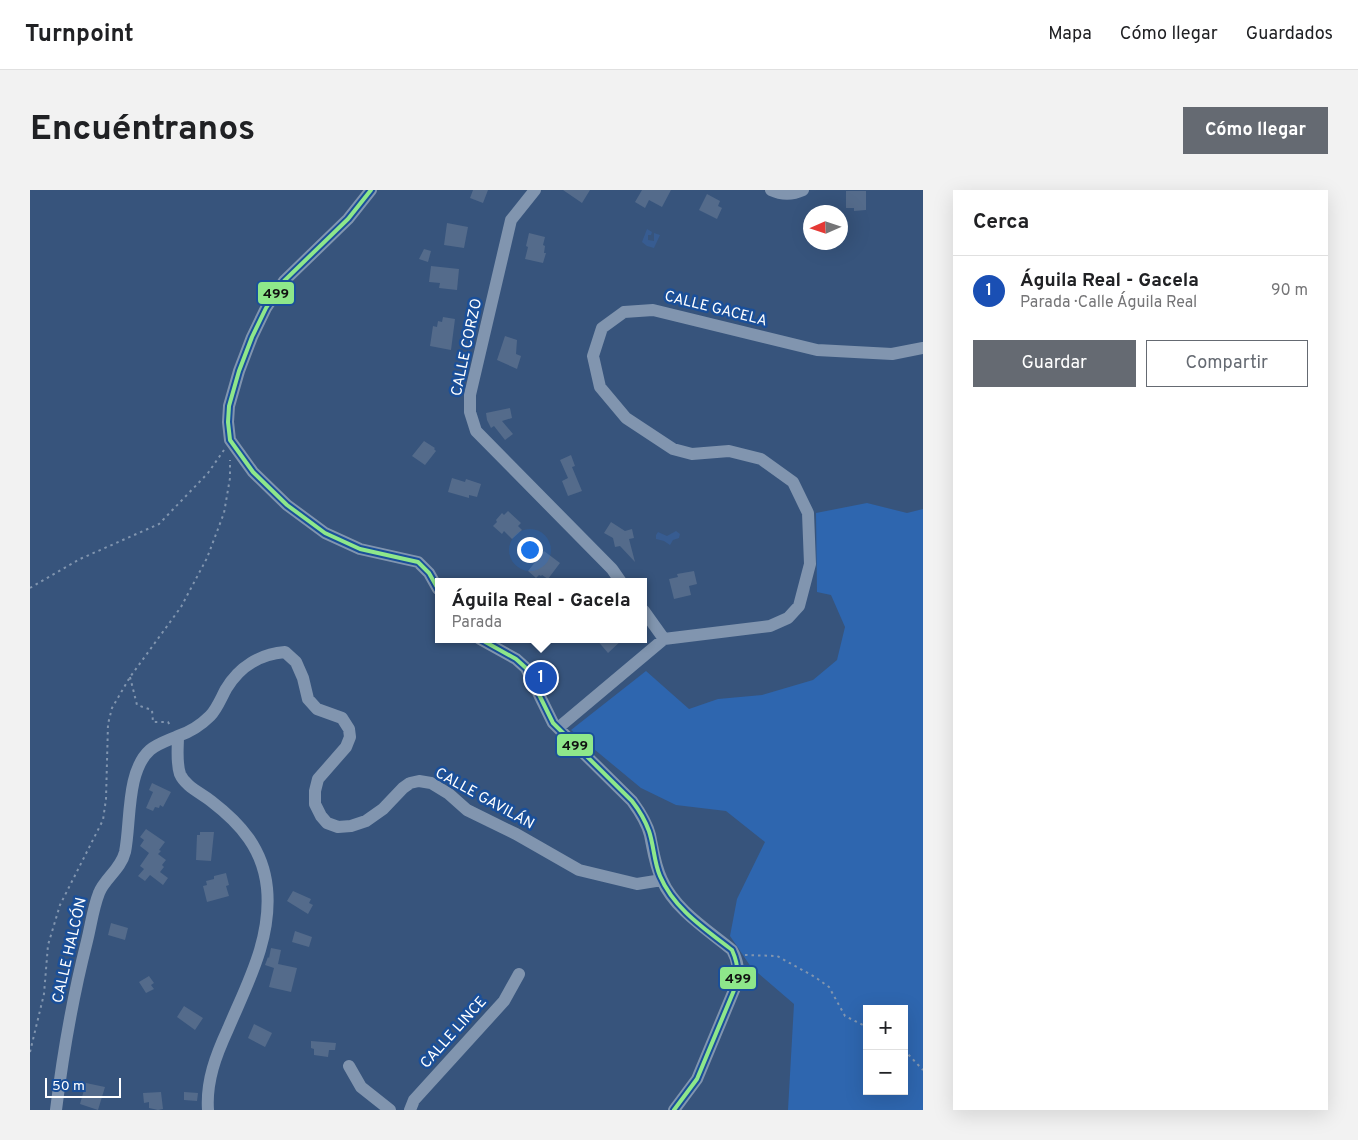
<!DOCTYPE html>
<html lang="es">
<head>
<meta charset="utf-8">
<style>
	:root { --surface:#fff; --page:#f2f2f2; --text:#202124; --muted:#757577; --line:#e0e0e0; --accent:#656a72 }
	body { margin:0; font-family:Overpass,sans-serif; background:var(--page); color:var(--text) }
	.controls { position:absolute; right:15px; bottom:15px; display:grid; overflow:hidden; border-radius:0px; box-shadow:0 5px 20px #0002 }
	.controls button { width:45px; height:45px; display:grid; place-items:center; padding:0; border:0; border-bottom:1px solid var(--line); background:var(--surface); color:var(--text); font:25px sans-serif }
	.compass { position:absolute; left:773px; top:15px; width:45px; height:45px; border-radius:50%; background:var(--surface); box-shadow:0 5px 20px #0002; rotate:267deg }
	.scale { position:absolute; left:15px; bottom:12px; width:76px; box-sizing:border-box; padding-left:5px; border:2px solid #fff; border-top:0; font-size:14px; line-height:18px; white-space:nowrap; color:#fff; -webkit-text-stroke:4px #1a4f99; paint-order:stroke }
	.you { position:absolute; left:499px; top:359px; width:18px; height:18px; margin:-12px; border:4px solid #fff; border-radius:50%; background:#1a73e8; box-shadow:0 0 0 8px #1a73e833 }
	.badge { display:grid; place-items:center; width:32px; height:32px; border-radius:50%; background:var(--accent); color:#fff; font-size:16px; font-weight:700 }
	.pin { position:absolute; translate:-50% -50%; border:2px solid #fff; box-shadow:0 1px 5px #0006 }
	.popup { position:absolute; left:405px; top:388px; width:212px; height:65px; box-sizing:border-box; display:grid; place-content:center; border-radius:0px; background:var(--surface); filter:drop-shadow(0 1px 4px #0005); font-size:16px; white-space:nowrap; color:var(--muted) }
	.popup b { font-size:19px; color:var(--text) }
	.popup::after { content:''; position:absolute; left:50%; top:100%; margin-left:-10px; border:10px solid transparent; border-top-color:var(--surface) }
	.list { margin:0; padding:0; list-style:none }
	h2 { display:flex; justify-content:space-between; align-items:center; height:65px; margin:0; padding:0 20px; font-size:21px }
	h2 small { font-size:16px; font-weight:400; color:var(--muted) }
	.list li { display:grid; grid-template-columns:32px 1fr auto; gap:15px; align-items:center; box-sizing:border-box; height:70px; padding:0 20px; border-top:1px solid var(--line) }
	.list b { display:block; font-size:19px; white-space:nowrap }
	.list p { margin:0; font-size:16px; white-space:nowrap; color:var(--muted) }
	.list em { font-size:16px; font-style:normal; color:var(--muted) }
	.actions { display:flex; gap:10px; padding:15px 20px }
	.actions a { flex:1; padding:11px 0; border:1px solid var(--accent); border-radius:0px; text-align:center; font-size:18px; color:var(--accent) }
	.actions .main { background:var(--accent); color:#fff }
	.map { position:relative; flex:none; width:893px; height:920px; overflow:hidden; border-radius:0px }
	header { display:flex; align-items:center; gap:30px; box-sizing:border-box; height:70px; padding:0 25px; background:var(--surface); border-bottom:1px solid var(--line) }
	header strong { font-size:24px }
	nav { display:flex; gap:28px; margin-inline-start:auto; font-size:18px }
	.intro { display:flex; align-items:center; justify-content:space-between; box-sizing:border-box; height:120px; padding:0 30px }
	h1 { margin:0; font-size:35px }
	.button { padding:12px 22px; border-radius:0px; background:var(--accent); color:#fff; font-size:18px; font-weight:700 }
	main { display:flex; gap:30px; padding:0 30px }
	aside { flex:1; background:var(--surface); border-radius:0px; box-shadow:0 5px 20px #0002 }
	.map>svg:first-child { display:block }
</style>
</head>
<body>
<header>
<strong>Turnpoint</strong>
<nav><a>Mapa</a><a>Cómo llegar</a><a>Guardados</a></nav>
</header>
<div class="intro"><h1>Encuéntranos</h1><a class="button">Cómo llegar</a></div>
<main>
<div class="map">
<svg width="893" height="920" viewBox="0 0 893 920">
	<rect width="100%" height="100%" fill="#37547c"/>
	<path fill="#2e66af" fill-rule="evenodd" d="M837 313 877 323 893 319V920H758L764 814 721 777 700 746 707 709 735 652 696 621 646 615 611 598 541 540 616 481 659 519 688 509 732 505 783 490 807 470 815 437 801 405 787 402 786 323ZM837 819H874V901H837Z"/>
	<path fill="#375c91" d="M617 39 622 42 621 45H618V50L624 51V43L630 45 624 58 617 56 612 52Z
		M646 341 650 344 649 348 643 350 640 355 634 351 626 349V345L628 342 637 346Z"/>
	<path fill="#546b8b" d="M443 0H458L453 13 440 8Z
		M533 0H560L552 13Z
		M612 0H641L632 17 619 10 615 18 605 12Z
		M816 1H836V20L824 21V18H816Z
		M677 4 690 11 688 16 692 18 687 29 669 20Z
		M417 33 438 37 434 58 414 55Z
		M499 43 515 47 513 55 515 56 514 63H516L513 73 495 69 498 57 496 56Z
		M394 59 401 61 398 72 389 69Z
		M401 76 429 79 427 100 409 98 410 93 399 92Z
		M413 127 425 129 421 160 400 156 403 136 407 137 408 131 412 132Z
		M475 146 487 150 486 164 491 166 487 179 467 170Z
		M480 218 482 228 472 231 483 244 475 250 464 236 461 238 457 230 456 223Z
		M394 251 405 258 404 259 406 261 395 275 382 266Z
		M541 265 545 276 542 277 552 301 538 306 532 291 538 288 530 270Z
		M422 288 435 292 436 289 451 294 447 307 439 305V308L418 302Z
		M478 321 491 333 488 336 492 340 482 349 474 341 472 344 463 336 467 332 466 330 472 323 474 325Z
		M581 332 595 341 602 339 604 348 599 349 605 372 590 356 585 357 583 348 574 343Z
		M514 361 530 373 518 389 512 385 511 386 509 385 506 388 498 381Z
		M664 381 667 394 659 396 661 405 644 409 639 389 648 387 647 384Z
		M566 449H593L578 463Z
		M122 593 141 602 133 617 130 615 129 618 125 617 123 621 116 618 123 602 119 600Z
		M116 639 135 652 129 660 131 661 128 664 136 670 132 675 134 677 130 682 138 688 133 695 120 685 115 691 108 686 114 679 110 676 119 663 110 656 114 650 110 647Z
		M170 642H184L181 671 166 670 167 645H170Z
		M196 683 199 695 196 696 199 706 177 712 173 696 177 695 176 691 184 689V686Z
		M263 701 281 709 279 713 283 715 278 724 257 711Z
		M81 733 98 738 95 750 78 745Z
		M265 741 282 747 279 757 262 752Z
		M241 758 251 760 248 774 267 778 261 802 239 797 244 778 235 775 238 767 239 768Z
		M119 786 124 793 121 795 124 799 116 803 109 792Z
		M154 816 173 828 165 840 147 827Z
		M224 834 242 843 235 857 218 848Z
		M281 851 306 853 305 860H299L298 867 284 865V859L281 858Z
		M56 893 75 897 68 920 50 914Z
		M131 902 133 919 128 920 119 918V912L114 913 113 903Z
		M154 902 168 903 167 911 154 910Z"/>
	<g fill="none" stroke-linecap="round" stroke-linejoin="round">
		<path stroke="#8195af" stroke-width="2" stroke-dasharray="2.5 4" stroke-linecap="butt" d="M0 398 50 369 129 334 178 283 194 260
			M100 487 107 515 122 520 123 532H138L141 537
			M715 765 747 766 785 787 799 797 815 826 837 837
			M874 860 893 880
			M0 862 14 804 18 755 30 715 73 630 76 609 78 534 82 518 100 487 151 417 177 368 194 323 200 288V270"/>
		<path stroke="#8195af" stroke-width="12" d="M341 0 318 29 254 91 236 118 222 147 209 181 199 216 198 232 200 250 223 282 257 315 295 343 330 359 388 372 399 383 408 399
			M505 0 481 30 440 205V222L446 241 582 379 591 392
			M741 0C752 5 762 5 773 0
			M614 421 634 449
			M450 449 486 469 496 478 523 533 602 611C610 622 617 633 620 645 623 660 625 676 632 690 645 720 678 740 702 760 708 771 709 780 707 793L667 889 644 920
			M528 538 634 449 740 436 758 428 769 416 780 374 778 323 763 292 731 269 699 261 662 264 643 259 596 228 570 197 563 166 572 138 594 122 623 120 787 160 862 164 893 158
			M319 876 331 897 360 920
			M26 920C33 863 43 806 57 751 61 735 63 718 69 703 74 689 91 679 95 662 101 633 96 581 120 560 127 554 139 550 148 546
			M178 920C176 891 186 865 198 839 217 794 242 749 237 698 233 659 211 634 181 611 171 603 155 596 150 584 146 572 148 558 148 546 160 542 171 535 180 526 187 519 191 508 196 499 209 477 230 464 255 462L266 472 273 488 278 509 287 519 312 528 319 539 320 547 316 557 288 589 285 601V614L291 626 297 633 308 637 321 636 336 631 353 619 373 598 380 593 389 591 401 593 419 604 437 620 486 644 549 680 607 694 632 690
			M380 920 384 910 474 811 489 784"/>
		<defs>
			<path id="bus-1" d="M341 0 318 29 254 91 236 118 222 147 209 181 199 216 198 232 200 250 223 282 257 315 295 343 330 359 388 372 399 383 408 399
				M450 449 486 469 496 478 523 533 602 611C609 620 615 630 619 641 624 656 624 672 630 686 644 719 675 739 702 760 707 771 709 781 707 793L667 889 644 920"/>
		</defs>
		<use href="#bus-1" stroke="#1a4f99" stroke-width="8"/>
		<use href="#bus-1" stroke="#8ee78a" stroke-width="4"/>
	</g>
	<g text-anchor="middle" stroke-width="5" stroke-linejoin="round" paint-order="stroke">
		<g font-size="15" fill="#fff" stroke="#1a4f99">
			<text transform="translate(686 118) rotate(14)" y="5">CALLE GACELA</text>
			<text transform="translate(436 157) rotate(-78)" y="5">CALLE CORZO</text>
			<text transform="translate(455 608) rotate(29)" y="5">CALLE GAVILÁN</text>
			<text transform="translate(39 760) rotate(-77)" y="5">CALLE HALCÓN</text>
			<text transform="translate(423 842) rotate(-48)" y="5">CALLE LINCE</text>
		</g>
	</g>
	<g stroke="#1a4f99" stroke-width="2">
		<rect x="227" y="91" width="38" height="24" rx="5" fill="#8ee78a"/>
		<rect x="526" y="543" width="38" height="24" rx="5" fill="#8ee78a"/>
		<rect x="689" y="776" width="38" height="24" rx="5" fill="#8ee78a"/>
	</g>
	<g font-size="14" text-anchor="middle" font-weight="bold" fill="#111">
		<text x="246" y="108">499</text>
		<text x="545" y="560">499</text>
		<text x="708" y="793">499</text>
	</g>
</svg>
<div class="controls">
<button>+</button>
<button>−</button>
</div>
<svg class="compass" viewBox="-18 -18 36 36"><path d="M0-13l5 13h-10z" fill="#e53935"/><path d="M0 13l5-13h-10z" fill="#757577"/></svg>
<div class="scale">50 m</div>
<div class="you"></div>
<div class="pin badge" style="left:511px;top:488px;background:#1a4fb4">1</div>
<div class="popup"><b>Águila Real - Gacela</b>Parada</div>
</div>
<aside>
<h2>Cerca<small></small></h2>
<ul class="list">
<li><span class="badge" style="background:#1a4fb4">1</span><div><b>Águila Real - Gacela</b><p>Parada · Calle Águila Real</p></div><em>90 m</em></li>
</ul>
<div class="actions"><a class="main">Guardar</a><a>Compartir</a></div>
</aside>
</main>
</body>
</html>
